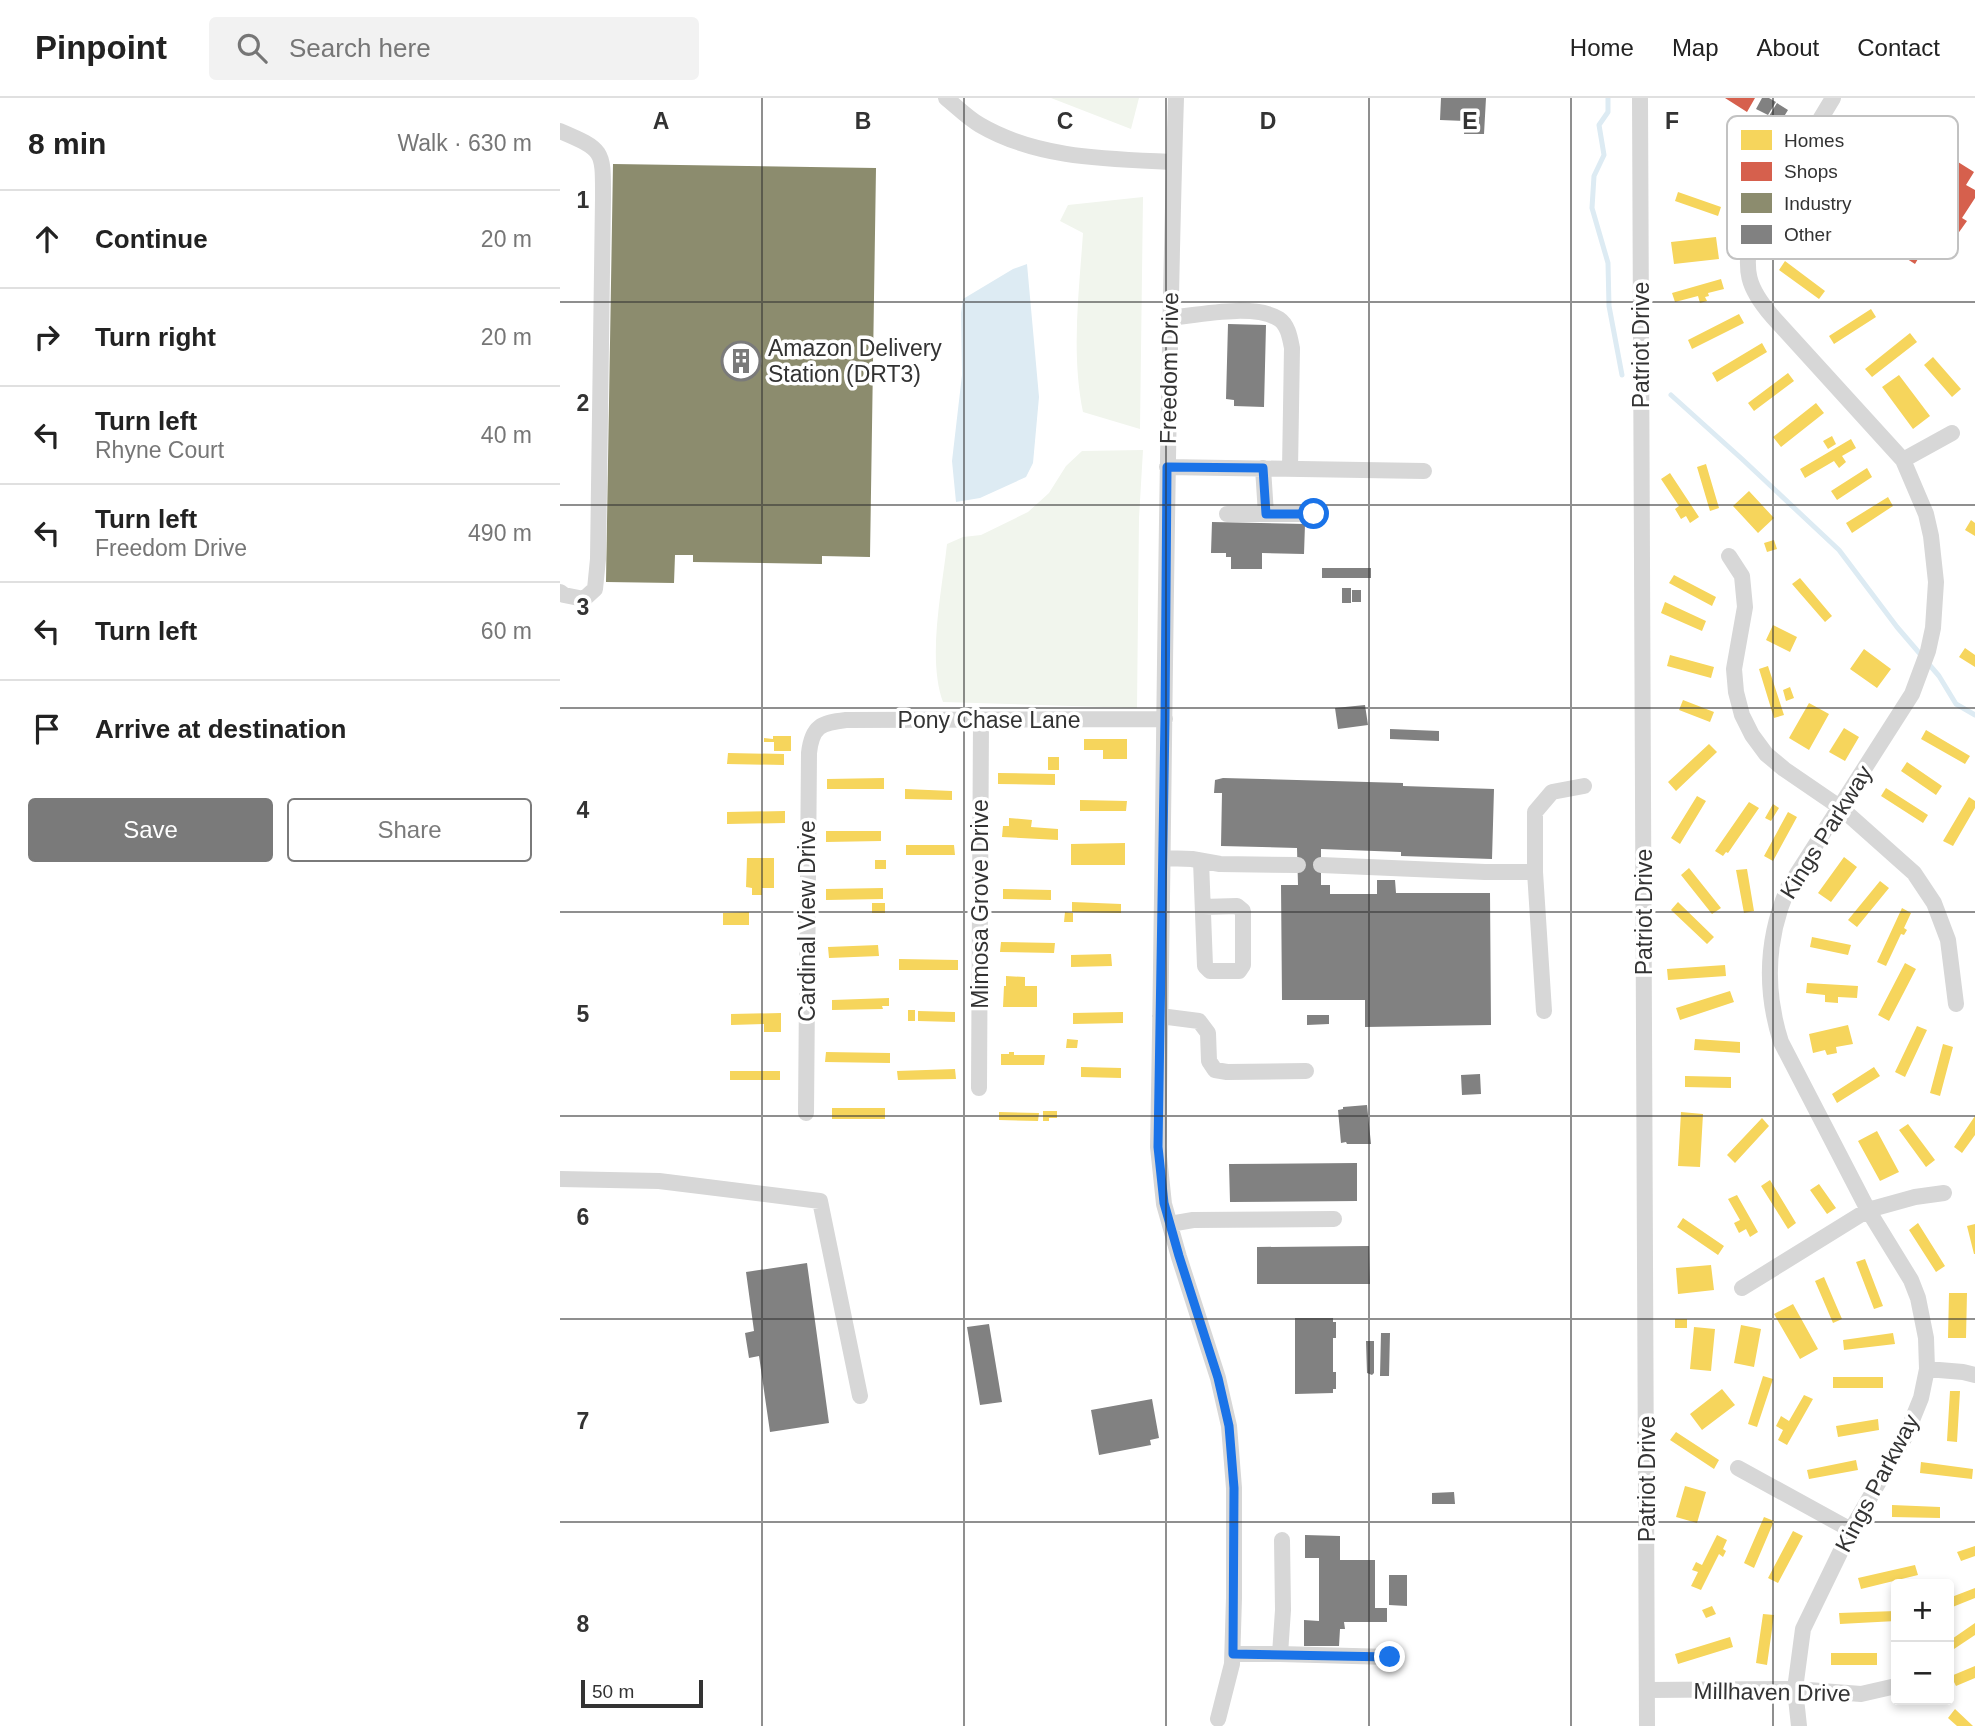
<!DOCTYPE html>
<html lang="en">
<head>
<meta charset="utf-8">
<style>
	:root { --surface:#fff; --page:#f2f2f2; --text:#222; --muted:#767676; --line:#e0e0e0; --accent:#7a7a7a }
	body { margin:0; font-family:Arial,sans-serif; background:var(--page); color:var(--text) }
	.controls { position:absolute; right:21px; bottom:21px; display:grid; overflow:hidden; border-radius:7px; box-shadow:0 4px 10px #0003 }
	.controls button { width:63px; height:63px; display:grid; place-items:center; padding:0; border:0; border-bottom:2px solid var(--line); background:var(--surface); color:var(--text); font:35px sans-serif }
	.scale { position:absolute; left:21px; bottom:18px; width:122px; box-sizing:border-box; padding-left:7px; border:4px solid #333; border-top:0; font-size:19px; line-height:24px; white-space:nowrap; color:#333; -webkit-text-stroke:5px #fff; paint-order:stroke }
	.stop { position:absolute; width:21px; height:21px; margin:-16px; border:5px solid #1a73e8; border-radius:50%; background:#fff }
	.stop.end { background:#1a73e8; border-color:#fff; box-shadow:0 2px 7px #0008 }
	.list { margin:0; padding:0; list-style:none }
	h2 { display:flex; justify-content:space-between; align-items:center; height:91px; margin:0; padding:0 28px; font-size:30px }
	h2 small { font-size:23px; font-weight:400; color:var(--muted) }
	.list li { display:grid; grid-template-columns:46px 1fr auto; gap:21px; align-items:center; box-sizing:border-box; height:98px; padding:0 28px; border-top:2px solid var(--line) }
	.list b { display:block; font-size:26px; white-space:nowrap }
	.list p { margin:0; font-size:23px; white-space:nowrap; color:var(--muted) }
	.list em { font-size:23px; font-style:normal; color:var(--muted) }
	.actions { display:flex; gap:14px; padding:21px 28px }
	.actions a { flex:1; padding:16px 0; border:2px solid var(--accent); border-radius:7px; text-align:center; font-size:24px; color:var(--accent) }
	.actions .main { background:var(--accent); color:#fff }
	.icon { flex:none; width:38px; height:38px; fill:none; stroke:currentColor; stroke-width:2; stroke-linecap:round; stroke-linejoin:round }
	.map { position:relative; flex:none; width:1415px; height:1628px; overflow:hidden }
	header { display:flex; align-items:center; gap:42px; box-sizing:border-box; height:98px; padding:0 35px; background:var(--surface); border-bottom:2px solid var(--line) }
	header strong { font-size:33px }
	nav { display:flex; gap:38px; margin-inline-start:auto; font-size:24px }
	.search { width:490px; height:63px; background:var(--page); display:flex; align-items:center; gap:18px; box-sizing:border-box; padding:0 24px; border-radius:7px; color:var(--muted); font-size:26px }
	main { display:flex }
	aside { flex:1; background:var(--surface) }
	.map>svg:first-child { display:block }
</style>
</head>
<body>
<header>
<strong>Pinpoint</strong>
<div class="search"><svg class="icon" aria-label="search" viewBox="0 0 24 24"><circle cx="10" cy="10" r="6"/><path d="M15 15l6 6"/></svg>Search here</div>
<nav><a>Home</a><a>Map</a><a>About</a><a>Contact</a></nav>
</header>
<main>
<aside>
<h2>8 min<small>Walk · 630 m</small></h2>
<ul class="list">
<li><svg class="icon" aria-label="ahead" viewBox="0 0 24 24"><path d="M12 20V5M6 11l6-6 6 6"/></svg><div><b>Continue</b></div><em>20 m</em></li>
<li><svg class="icon" aria-label="right" viewBox="0 0 24 24"><path d="M7 20v-9h11M14 6l5 5-5 5"/></svg><div><b>Turn right</b></div><em>20 m</em></li>
<li><svg class="icon" aria-label="left" viewBox="0 0 24 24"><path d="M17 20v-9H6M10 6l-5 5 5 5"/></svg><div><b>Turn left</b><p>Rhyne Court</p></div><em>40 m</em></li>
<li><svg class="icon" aria-label="left" viewBox="0 0 24 24"><path d="M17 20v-9H6M10 6l-5 5 5 5"/></svg><div><b>Turn left</b><p>Freedom Drive</p></div><em>490 m</em></li>
<li><svg class="icon" aria-label="left" viewBox="0 0 24 24"><path d="M17 20v-9H6M10 6l-5 5 5 5"/></svg><div><b>Turn left</b></div><em>60 m</em></li>
<li><svg class="icon" aria-label="arrive" viewBox="0 0 24 24"><path d="M6 21V4h12l-3 4 3 4H6"/></svg><div><b>Arrive at destination</b></div></li>
</ul>
<div class="actions"><a class="main">Save</a><a>Share</a></div>
</aside>
<div class="map">
<svg width="1415" height="1628" viewBox="0 0 1415 1628">
	<rect width="100%" height="100%" fill="#fff"/>
	<path fill="#f1f5ed" d="M491 0H579L571 31Z
		M583 99 580 331 523 314C511 255 519 195 523 135L500 123 508 107Z
		M583 352 579 420 577 610 383 604C367 560 382 493 387 446L403 439 421 437 468 414 489 395 506 368 522 353Z"/>
	<path fill="#ddebf3" d="M467 166 479 299 473 365 466 379 420 400 396 404 392 363 402 277 401 215 403 201 453 171Z"/>
	<path fill="#f6d55c" d="M1118 94 1161 109 1158 118 1115 103Z
		M1156 139 1159 161 1114 166 1111 144Z
		M1225 163 1265 193 1259 201 1219 172Z
		M1161 181 1164 191 1148 195 1149 198 1145 199 1147 203 1140 205 1138 198 1115 204 1112 195Z
		M1311 211 1316 219 1274 246 1269 238Z
		M1179 216 1184 225 1132 251 1128 242Z
		M1350 235 1357 244 1312 279 1305 271Z
		M1202 245 1207 254 1157 284 1152 275Z
		M1373 259 1401 291 1392 299 1364 267Z
		M1228 275 1234 283 1194 313 1188 305Z
		M1339 277 1370 318 1353 331 1322 289Z
		M1256 305 1264 315 1221 349 1213 339Z
		M1272 338 1276 346 1268 351 1263 343Z
		M1291 341 1296 350 1282 358 1286 364 1279 370 1274 363 1245 380 1240 371Z
		M1146 366 1159 410 1150 413 1137 369Z
		M1307 370 1312 379 1277 402 1271 393Z
		M1110 375 1139 419 1130 425 1126 418 1121 421 1115 411 1119 408 1101 381Z
		M1189 393 1214 420 1198 435 1173 408Z
		M1328 399 1333 408 1292 435 1286 425Z
		M1411 422 1415 425V438L1405 432Z
		M1214 442 1217 451 1207 454 1204 445Z
		M1114 477 1156 499 1152 508 1109 485Z
		M1240 480 1272 518 1265 524 1232 486Z
		M1105 504 1146 523 1142 533 1101 515Z
		M1213 527 1237 539 1230 554 1206 542Z
		M1405 550 1415 557V569L1399 559Z
		M1304 551 1331 571 1317 590 1290 571Z
		M1110 557 1154 569 1151 580 1107 568Z
		M1208 568 1224 617 1214 620 1199 571Z
		M1230 589 1234 600 1226 603 1223 592Z
		M1123 602 1154 614 1150 624 1119 612Z
		M1249 605 1269 616 1249 652 1229 640Z
		M1284 630 1299 639 1285 663 1269 654Z
		M1366 632 1410 658 1405 666 1361 641Z
		M213 638H231V653H214V644H204V640L213 641Z
		M524 641H567V661H543V652H524Z
		M1149 646 1157 654 1116 693 1108 684Z
		M168 655 224 656V667L167 666Z
		M488 659H499V672H488Z
		M1347 664 1382 688 1376 697 1341 673Z
		M438 675 495 676V687L438 686Z
		M324 680V691H267V681Z
		M1326 690 1368 717 1363 725 1321 698Z
		M345 691 392 693V702L345 701Z
		M1137 698 1146 703 1120 746 1111 740Z
		M1409 699 1415 703V710L1393 748 1383 743Z
		M520 702 567 703 566 713H520Z
		M1189 704 1199 710 1168 755 1166 754 1163 758 1155 753Z
		M1213 706 1219 710 1211 723 1205 720Z
		M225 713V725L167 726V714Z
		M1228 714 1237 719 1213 763 1204 758Z
		M449 720 472 722 471 729 498 731V742L442 739 443 728H449Z
		M266 733H321V743L266 744Z
		M565 745V767H511V746Z
		M346 747H394L395 757H346Z
		M1284 759 1297 769 1271 804 1258 795Z
		M187 760H214V790H202V797H192V790L186 789Z
		M315 762H326V771H315Z
		M1129 770 1161 810 1152 816 1121 777Z
		M1187 771 1194 813 1184 815 1176 772Z
		M1320 783 1329 790 1297 829 1288 822Z
		M323 790V801L266 802V791Z
		M443 791 491 792V802L443 801Z
		M512 804 561 806V815L512 814Z
		M1118 804 1154 839 1147 846 1111 812Z
		M312 805H325V815H312Z
		M1342 810 1351 815 1344 830 1347 832 1344 837 1341 836 1326 868 1317 864Z
		M189 814V827H163V815Z
		M505 814 513 815V824H504Z
		M1252 839 1291 847 1288 857 1250 849Z
		M441 844 495 845 494 855 440 854Z
		M318 847 319 858 269 860 268 849Z
		M551 856 552 868 511 869V857Z
		M339 861 398 862V872H339Z
		M1345 865 1356 871 1329 923 1318 917Z
		M1165 867 1166 878 1108 882 1107 871Z
		M446 878 465 879V888H477V909H443L444 888H446Z
		M1247 885 1298 888 1297 900 1278 899V905L1265 904V897L1246 895Z
		M1170 893 1174 904 1120 922 1116 910Z
		M329 900V908H322L323 911 272 912V902Z
		M348 912H355V923H348Z
		M358 913 395 914V924L358 923Z
		M563 914V925L513 926V915Z
		M221 915V934H204V926L171 927V916Z
		M1288 927 1293 946 1276 949 1277 955 1267 957 1265 952 1253 955 1249 936Z
		M1357 928 1367 932 1345 979 1335 974Z
		M507 941 518 942 517 950H506Z
		M1135 941 1180 944V955L1134 952Z
		M1383 946 1393 949 1380 998 1370 995Z
		M266 954 330 955V965L265 964Z
		M449 954H454V957H485L484 967H441V956H449Z
		M521 969 561 970V980L521 979Z
		M1314 969 1320 978 1277 1005 1272 996Z
		M395 971 396 981 338 982 337 973Z
		M170 973H220V982H170Z
		M1125 978 1171 979V990L1125 989Z
		M272 1010H325V1021H272Z
		M483 1013H497V1020H489V1023H483Z
		M439 1014 479 1015 478 1023 439 1022Z
		M1121 1014 1143 1016 1140 1069 1118 1068Z
		M1415 1018V1037L1402 1055 1394 1049Z
		M1202 1020 1209 1028 1175 1065 1167 1057Z
		M1348 1026 1375 1062 1366 1069 1339 1032Z
		M1317 1033 1339 1074 1320 1083 1298 1043Z
		M1210 1082 1236 1125 1228 1131 1201 1088Z
		M1259 1086 1276 1110 1267 1116 1250 1092Z
		M1177 1097 1198 1134 1190 1139 1186 1131 1179 1135 1174 1125 1180 1122 1168 1101Z
		M1123 1120 1164 1148 1158 1157 1117 1129Z
		M1358 1125 1385 1168 1376 1174 1349 1132Z
		M1415 1126V1156H1414L1407 1128Z
		M1305 1161 1323 1208 1314 1211 1296 1164Z
		M1151 1167 1154 1192 1118 1196 1116 1170Z
		M1264 1179 1282 1221 1273 1225 1255 1183Z
		M1389 1195H1407L1406 1240H1388Z
		M1233 1206 1258 1251 1240 1261 1214 1216Z
		M1115 1221H1127V1230H1115Z
		M1181 1227 1201 1231 1194 1269 1174 1265Z
		M1134 1229 1155 1231 1151 1273 1130 1271Z
		M1333 1235 1335 1246 1284 1252 1283 1242Z
		M1203 1278 1213 1281 1197 1329 1188 1326Z
		M1273 1279H1323V1290H1273Z
		M1162 1291 1175 1307 1142 1332 1130 1316Z
		M1390 1293H1400L1397 1344 1387 1343Z
		M1244 1297 1253 1301 1227 1347 1218 1342 1223 1332 1216 1328 1221 1318 1229 1323Z
		M1318 1321 1319 1332 1278 1339 1276 1328Z
		M1116 1334 1159 1362 1154 1371 1110 1342Z
		M1296 1362 1298 1372 1249 1381 1247 1372Z
		M1361 1364 1413 1371 1412 1381 1360 1375Z
		M1125 1388 1146 1394 1137 1425 1116 1419Z
		M1332 1407 1380 1409V1420L1332 1419Z
		M1204 1419 1214 1423 1194 1470 1184 1465Z
		M1233 1433 1243 1438 1218 1485 1208 1480Z
		M1157 1437 1167 1442 1163 1451 1166 1453 1163 1459 1159 1456 1141 1492 1131 1488 1138 1474 1132 1472 1136 1464 1142 1467Z
		M1415 1448V1458L1401 1463 1397 1454Z
		M1355 1467 1358 1477 1301 1491 1298 1480Z
		M1415 1490V1500L1390 1510 1389 1500Z
		M1152 1508 1156 1516 1146 1520 1142 1512Z
		M1336 1513V1523L1280 1526 1279 1515Z
		M1203 1516 1214 1517 1207 1567 1196 1565Z
		M1415 1525V1537L1391 1553 1389 1549V1543Z
		M1170 1539 1173 1549 1118 1566 1115 1556Z
		M1271 1555H1317V1567H1271Z
		M1415 1568V1580L1396 1588 1391 1578Z
		M1395 1611 1413 1628H1397L1388 1620Z"/>
	<path fill="#d6604d" d="M1165 0H1195L1187 14Z
		M1374 49 1414 74 1406 87 1415 92V100L1402 120 1407 123 1397 137 1394 135 1378 158 1365 149 1355 166 1316 141 1346 95 1339 91 1343 85 1349 89Z"/>
	<path fill="#8c8c6e" d="M53 66 316 70 310 459 262 458V466L133 464V457H115L114 485 46 484Z"/>
	<g fill="none" stroke-linecap="round" stroke-linejoin="round">
		<path stroke="#ddebf3" stroke-width="5" d="M1048 0V14L1039 27 1044 57 1034 78 1032 110 1048 165 1049 208 1062 277
			M1111 297 1182 361 1279 452 1337 529 1379 578 1396 606 1415 617"/>
	</g>
	<path fill="#818181" d="M881 0H926L924 36H904L905 23 880 22Z
		M1202 0H1209L1216 4 1208 17 1196 11Z
		M1217 5 1228 12 1220 25 1209 18Z
		M668 226 706 227 704 309 674 308V302L666 301Z
		M652 424 745 426 744 456 702 455V471H671V459H666V455H651Z
		M762 470H811V480H762Z
		M782 490H791V505H782Z
		M792 492H801V504H792Z
		M805 607 808 627 778 631 775 610Z
		M830 631 879 633V643L830 641Z
		M663 680 843 685V688L934 691 932 761 841 758V754L761 751V787H770V796H817V782H835L836 795H930L931 927 805 929V902H722L721 787H738L737 750 661 748 662 695H654L655 682Z
		M747 917H769V926L747 927Z
		M920 976 921 996 902 997 901 977Z
		M807 1007 811 1046H787L786 1044 781 1045 778 1012 783 1011V1009Z
		M797 1065V1103L670 1104 669 1066Z
		M809 1148 810 1186H697V1149Z
		M247 1165 269 1325 210 1334 199 1258 189 1260 185 1235 194 1233 186 1174Z
		M735 1220H773V1224H776V1240H773V1274H776V1291H773V1295L735 1296Z
		M429 1226 442 1304 420 1307 407 1229Z
		M821 1235H830L829 1278H820Z
		M806 1243H814V1275L812 1277 807 1275Z
		M592 1301 599 1340 590 1342 591 1347 539 1357 531 1312Z
		M894 1394 895 1406H872V1395Z
		M745 1437 780 1438V1462H815V1510H827V1524H784L785 1531H780L779 1548H744V1522L759 1523V1460H745Z
		M829 1477H847V1508L829 1507Z"/>
	<g fill="none" stroke-linecap="round" stroke-linejoin="round">
		<path stroke="#d7d7d7" stroke-width="16" d="M386 0C397 9 408 20 420 27 478 61 549 61 614 64
			M616 0C605 349 605 699 598 1049L604 1106 619 1159 658 1280 669 1328 674 1390V1500L672 1566 658 1621
			M1080 0 1087 1628
			M0 33C45 52 43 53 43 101L38 461 35 491 24 501 4 497 0 494
			M610 220C638 217 694 205 719 221 728 227 730 240 732 250L730 371
			M1343 362 1392 335
			M607 369 864 373
			M703 370 706 416
			M667 416H754
			M1169 458 1182 478 1185 509 1174 571 1176 594 1182 617 1192 637 1206 656 1224 671 1281 710 1354 775 1374 805 1388 842 1396 906
			M603 760 632 761 660 766 738 767
			M641 763 645 868 650 873H679L683 867V813L677 808 643 809
			M761 767 925 774H975
			M984 913 975 774V714L992 694 1024 688
			M600 918 639 923 648 935 649 963 655 972 667 974 746 973
			M419 990 421 623
			M246 1015 249 655C252 628 261 625 286 622L605 621
			M0 1081 99 1083 260 1103 300 1298
			M610 1126 633 1122 774 1121
			M1182 1190 1308 1112 1355 1099 1384 1095
			M1367 1271 1403 1274 1415 1277
			M1178 1370 1291 1432
			M673 1556H720L723 1512 722 1442
			M720 1556 829 1559
			M1088 1592 1235 1591 1301 1596 1336 1588
			M1239 1628 1235 1591 1243 1531 1291 1432 1346 1337 1361 1300 1367 1271 1366 1240 1358 1200 1351 1182 1308 1112 1221 944C1204 891 1206 841 1228 790L1352 596 1368 553 1373 530 1376 484 1371 438 1366 416 1343 362 1212 218C1187 189 1184 173 1191 136L1273 0"/>
	</g>
	<g fill="none" stroke-linecap="round" stroke-linejoin="round">
		<path stroke="#1a73e8" stroke-width="9" d="M754 416H706L703 370 607 369 605 621 598 1049 604 1105 619 1158 658 1280 669 1328 674 1390 673 1556 830 1559"/>
	</g>
	<path fill="none" stroke="#333" stroke-width="2" stroke-opacity="0.55" d="M202 0V1628M404 0V1628M606 0V1628M809 0V1628M1011 0V1628M1213 0V1628M0 204H1415M0 407H1415M0 610H1415M0 814H1415M0 1018H1415M0 1221H1415M0 1424H1415"/>
	<defs>
		<symbol id="building-ring" viewBox="-11 -11 22 22"><circle r="9.5" fill="#fff" stroke="#7a7a7a" stroke-width="1.5"/><path d="M-4-6H4V6H1V3H-1V6H-4ZM-2.5-4.3h1.7v1.8h-1.7ZM.8-4.3h1.7v1.8H.8ZM-2.5-1h1.7V.8h-1.7ZM.8-1h1.7V.8H.8Z" fill="#7a7a7a"/></symbol>
	</defs>
	<g fill-rule="evenodd">
		<use href="#building-ring" x="159" y="241" width="44" height="44"/>
	</g>
	<g text-anchor="middle" stroke-width="7" stroke-linejoin="round" paint-order="stroke">
		<g font-size="23" fill="#333" stroke="#fff">
			<text transform="translate(1081 247) rotate(-90)" y="8">Patriot Drive</text>
			<text transform="translate(609 270) rotate(-89)" y="8">Freedom Drive</text>
			<text x="429" y="630">Pony Chase Lane</text>
			<text transform="translate(1266 734) rotate(-58)" y="8">Kings Parkway</text>
			<text transform="translate(420 806) rotate(-90)" y="8">Mimosa Grove Drive</text>
			<text transform="translate(1084 814) rotate(-90)" y="8">Patriot Drive</text>
			<text transform="translate(247 823) rotate(-90)" y="8">Cardinal View Drive</text>
			<text transform="translate(1087 1381) rotate(-90)" y="8">Patriot Drive</text>
			<text transform="translate(1317 1385) rotate(-62)" y="8">Kings Parkway</text>
			<text transform="translate(1212 1594) rotate(1)" y="8">Millhaven Drive</text>
		</g>
		<g font-size="23" fill="#333" stroke="#fff" text-anchor="start">
			<text x="208" y="258">Amazon Delivery<tspan x="208" dy="26">Station (DRT3)</tspan></text>
		</g>
	</g>
	<rect x="1167" y="18" width="231" height="143" rx="10" fill="#fff" stroke="#c2c2c2" stroke-width="2"/>
	<rect x="1181" y="32" width="31" height="20" fill="#f6d55c"/>
	<rect x="1181" y="64" width="31" height="19" fill="#d6604d"/>
	<rect x="1181" y="95" width="31" height="20" fill="#8c8c6e"/>
	<rect x="1181" y="127" width="31" height="19" fill="#818181"/>
	<g font-size="19" fill="#333">
		<text x="1224" y="49">Homes</text>
		<text x="1224" y="80">Shops</text>
		<text x="1224" y="112">Industry</text>
		<text x="1224" y="143">Other</text>
	</g>
	<g font-size="23" text-anchor="middle" font-weight="bold" fill="#333" stroke="#fff" stroke-width="7" stroke-linejoin="round" paint-order="stroke">
		<text x="101" y="31">A</text>
		<text x="303" y="31">B</text>
		<text x="505" y="31">C</text>
		<text x="708" y="31">D</text>
		<text x="910" y="31">E</text>
		<text x="1112" y="31">F</text>
		<text x="23" y="110">1</text>
		<text x="23" y="313">2</text>
		<text x="23" y="517">3</text>
		<text x="23" y="720">4</text>
		<text x="23" y="924">5</text>
		<text x="23" y="1127">6</text>
		<text x="23" y="1331">7</text>
		<text x="23" y="1534">8</text>
	</g>
</svg>
<div class="controls">
<button>+</button>
<button>−</button>
</div>
<div class="scale">50 m</div>
<div class="stop" style="left:754px;top:416px"></div>
<div class="stop end" style="left:830px;top:1559px"></div>
</div>
</main>
</body>
</html>
